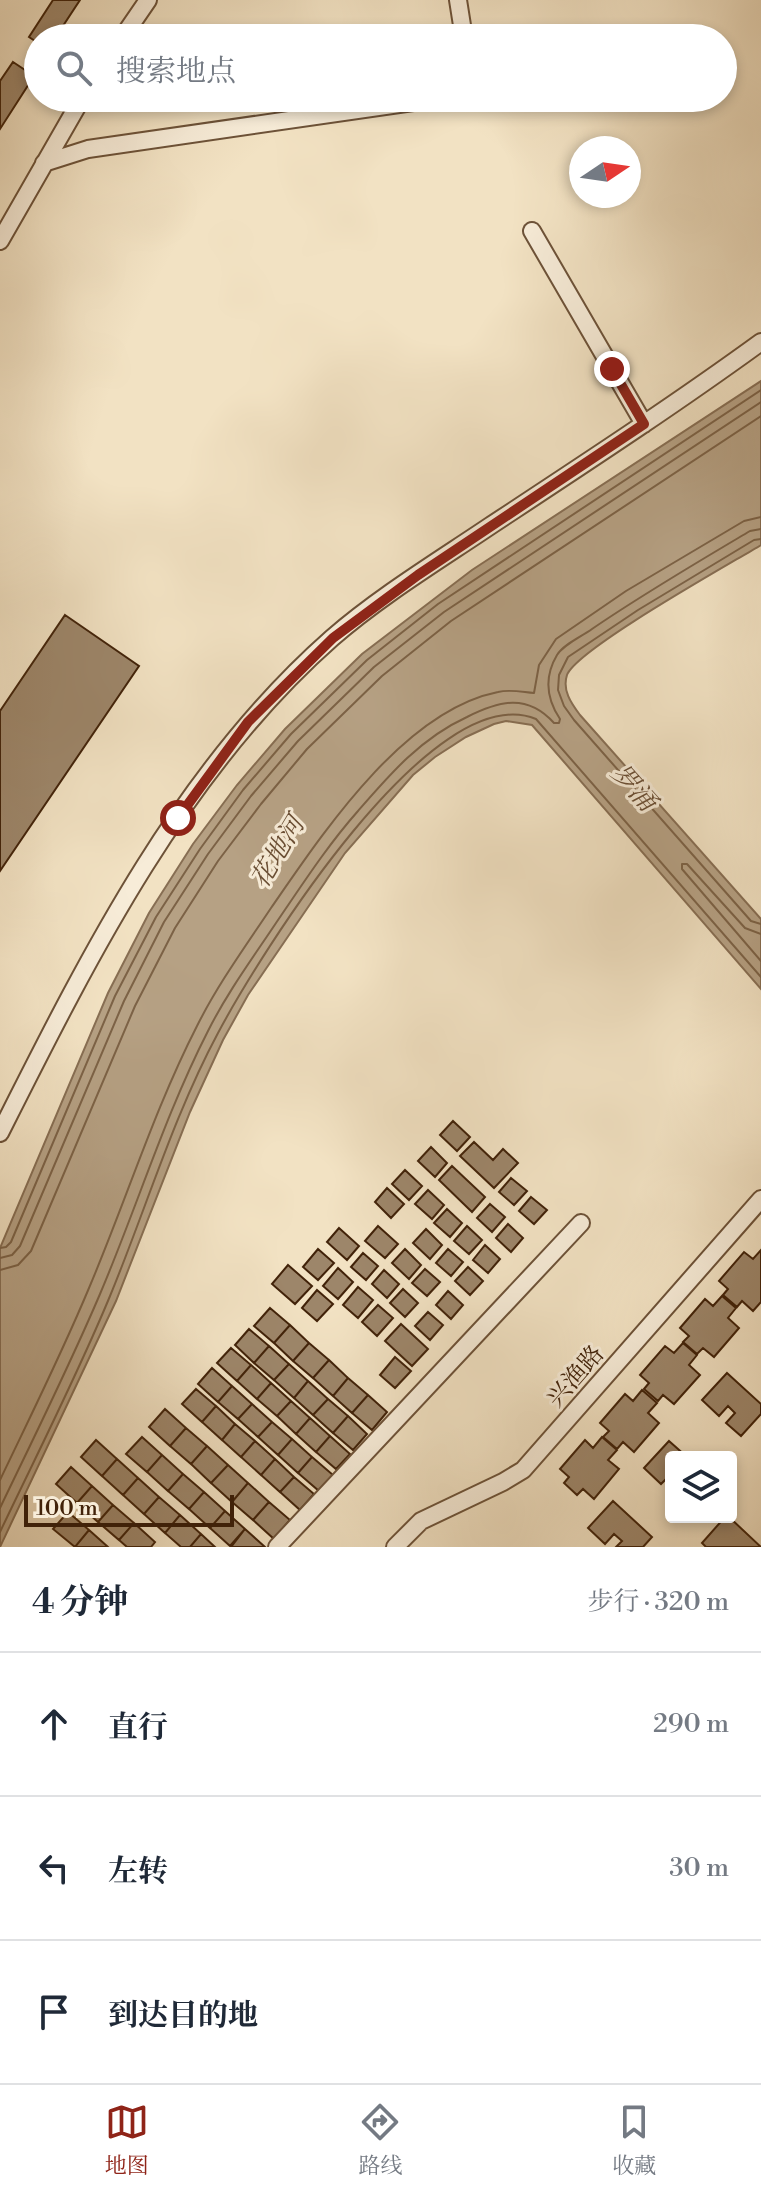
<!DOCTYPE html>
<html lang="zh">
<head>
<meta charset="utf-8">
<style>
	:root { --surface:#fff; --page:#f2f2f3; --text:#1f2937; --muted:#747a83; --line:#e0e1e3; --accent:#8f2418 }
	body { margin:0; font-family:"Libre Bodoni","Noto Serif SC",serif; background:var(--page); color:var(--text) }
	.controls { position:absolute; right:24px; bottom:24px; display:grid; overflow:hidden; border-radius:8px; box-shadow:0 4px 12px #0003 }
	.controls button { width:72px; height:72px; display:grid; place-items:center; padding:0; border:0; border-bottom:2px solid var(--line); background:var(--surface); color:var(--text); font:40px sans-serif }
	.compass { position:absolute; left:569px; top:136px; width:72px; height:72px; border-radius:50%; background:var(--surface); box-shadow:0 4px 12px #0003; rotate:77deg }
	.scale { position:absolute; left:24px; bottom:20px; width:210px; box-sizing:border-box; padding-left:8px; border:4px solid #412209; border-top:0; font-size:22px; line-height:28px; white-space:nowrap; color:#412209; -webkit-text-stroke:6px #f7ecd8; paint-order:stroke }
	.stop { position:absolute; width:24px; height:24px; margin:-18px; border:6px solid #8f2418; border-radius:50%; background:#fff }
	.stop.end { background:#8f2418; border-color:#fff; box-shadow:0 2px 8px #0008 }
	.list { margin:0; padding:0; list-style:none }
	h2 { display:flex; justify-content:space-between; align-items:center; height:104px; margin:0; padding:0 32px; font-size:34px }
	h2 small { font-size:26px; font-weight:400; color:var(--muted) }
	.list li { display:grid; grid-template-columns:52px 1fr auto; gap:24px; align-items:center; box-sizing:border-box; height:144px; padding:0 32px; border-top:2px solid var(--line) }
	.list b { display:block; font-size:30px; white-space:nowrap }
	.list em { font-size:26px; font-style:normal; color:var(--muted) }
	.icon { flex:none; width:44px; height:44px; fill:none; stroke:currentColor; stroke-width:2; stroke-linecap:round; stroke-linejoin:round }
	.map { position:relative; flex:none; width:761px; height:1547px; overflow:hidden }
	.search { position:absolute; background:var(--surface); box-shadow:0 4px 12px #0003; left:24px; right:24px; top:24px; height:88px; display:flex; align-items:center; gap:20px; box-sizing:border-box; padding:0 28px; border-radius:44px; color:var(--muted); font-size:30px }
	.sheet { height:536px; background:var(--surface) }
	nav { display:flex; justify-content:space-around; align-items:center; box-sizing:border-box; height:112px; border-top:2px solid var(--line); background:var(--surface); font-size:22px; color:var(--muted) }
	nav a { display:grid; justify-items:center; gap:4px }
	nav .on { color:var(--accent) }
	.map>svg:first-child { display:block }
</style>
</head>
<body>
<div class="map">
<svg width="761" height="1547" viewBox="0 0 761 1547">
	<rect width="100%" height="100%" fill="#f2e2c3"/>
	<filter id="stains"><feTurbulence type="fractalNoise" baseFrequency=".0025" numOctaves="4"/><feColorMatrix values="0 0 0 0 .2 0 0 0 0 .09 0 0 0 0 .02 0 0 0 .5 -.17"/></filter>
	<radialGradient id="worn" r=".72"><stop offset=".6" stop-color="#630" stop-opacity="0"/><stop offset="1" stop-color="#630" stop-opacity=".3"/></radialGradient>
	<path fill="#b6a184" stroke="#876e53" stroke-width="2" d="M761 381V545C728 565 577 649 567 675 562 690 571 703 580 715L761 919V989L532 725 506 721 494 724 466 737 435 757 413 775 345 853 248 995 223 1040 190 1112 116 1301 0 1547V1248L108 993 149 913 193 844 237 785 285 729 362 654 472 570Z"/>
	<g fill="none" stroke-linecap="round" stroke-linejoin="round">
		<path stroke="#7c6246" stroke-width="2" d="M761 539 754 540 638 610 568 657 559 675 558 690 564 706 574 720 751 921 761 924
			M761 934 745 928 687 864H682V869L761 961
			M0 1248 6 1247 11 1242 115 996 156 917 200 849 243 790 291 734 367 660 438 604 761 390
			M0 1258 12 1255 20 1246 124 1001 164 922 208 854 251 796 298 741 374 667 444 612 761 402
			M0 1270 18 1265 31 1251 135 1006 175 928 218 861 261 804 307 749 382 676 451 621 761 416
			M0 1480C30 1417 62 1353 89 1288 126 1201 154 1110 197 1026 218 984 245 947 271 908 323 833 403 711 498 692 510 689 522 692 534 693L539 665 556 639 626 591 744 521 761 517
			M0 1508C34 1437 69 1367 100 1294 137 1207 165 1115 208 1031 227 993 252 959 276 923 302 885 327 846 358 811 390 774 421 738 467 717 499 701 527 693 554 723H559L560 719C546 698 544 677 557 655 564 644 581 637 592 629 643 594 696 563 750 531L761 529
			M0 1532C37 1454 77 1376 110 1296 146 1209 173 1117 218 1033 259 956 432 676 536 719L761 977"/>
	</g>
	<path fill="#9d866a" stroke="#412209" stroke-width="2" d="M53 0H80L55 38H38V43L29 37Z
		M13 62 34 76 0 129V81Z
		M65 615 139 666 0 871V711Z
		M453 1121 470 1137 457 1151 440 1135Z
		M474 1142 493 1160 503 1149 518 1163 494 1188 460 1156Z
		M431 1147 447 1163 435 1177 418 1161Z
		M452 1166 485 1197 472 1212 439 1180Z
		M405 1170 422 1186 409 1200 392 1184Z
		M511 1178 527 1191 514 1205 499 1192Z
		M387 1188 404 1204 391 1218 375 1202Z
		M428 1190 444 1205 432 1219 415 1204Z
		M531 1197 547 1210 534 1224 519 1211Z
		M490 1204 505 1217 492 1232 477 1218Z
		M447 1209 462 1223 450 1237 434 1223Z
		M508 1224 523 1238 511 1252 496 1238Z
		M378 1226 398 1244 385 1258 365 1241Z
		M467 1226 482 1240 469 1254 454 1241Z
		M339 1228 359 1246 347 1260 327 1242Z
		M426 1229 442 1245 430 1259 413 1243Z
		M485 1245 500 1259 488 1273 473 1260Z
		M318 1249 334 1263 318 1280 303 1267Z
		M405 1249 421 1265 409 1279 392 1263Z
		M448 1249 463 1262 451 1276 436 1263Z
		M761 1250V1302L753 1311 742 1301 737 1307 723 1295 728 1289 719 1281 744 1252 753 1259Z
		M363 1253 378 1266 366 1280 351 1267Z
		M288 1265 312 1286 295 1304 272 1284Z
		M468 1267 483 1281 470 1295 455 1281Z
		M338 1268 353 1282 338 1299 323 1286Z
		M425 1269 440 1282 427 1296 412 1283Z
		M384 1270 399 1284 387 1298 372 1284Z
		M358 1287 373 1300 358 1318 343 1305Z
		M403 1289 418 1303 405 1317 390 1303Z
		M317 1290 333 1304 317 1321 302 1308Z
		M448 1291 463 1305 451 1319 436 1305Z
		M722 1296 736 1308 728 1318 739 1328 714 1357 703 1348 697 1354 683 1342 689 1336 680 1328 705 1299 713 1306Z
		M378 1305 393 1318 377 1336 362 1322Z
		M270 1308 290 1325 274 1343 254 1326Z
		M428 1312 443 1325 430 1340 415 1326Z
		M401 1324 428 1349 412 1366 385 1341Z
		M290 1325 309 1343 293 1361 274 1343Z
		M249 1329 269 1346 254 1363 235 1345Z
		M309 1343 329 1360 313 1378 293 1361Z
		M683 1343 697 1355 689 1365 700 1375 674 1404 663 1395 658 1401 644 1389 649 1383 640 1375 665 1346 674 1353Z
		M269 1346 289 1364 274 1380 254 1363Z
		M231 1348 251 1365 237 1381 217 1363Z
		M395 1357 411 1371 395 1388 380 1375Z
		M329 1360 348 1378 333 1396 313 1378Z
		M289 1364 308 1381 294 1398 274 1380Z
		M251 1365 271 1383 257 1399 237 1381Z
		M212 1368 232 1386 218 1402 198 1384Z
		M727 1373 761 1404V1414L741 1436 726 1423 735 1413 728 1406 719 1416 702 1400Z
		M348 1378 368 1395 352 1413 333 1396Z
		M308 1381 328 1399 313 1415 294 1398Z
		M271 1383 291 1401 277 1416 257 1399Z
		M232 1386 252 1404 238 1419 218 1402Z
		M196 1389 216 1406 202 1422 182 1404Z
		M642 1390 657 1403 648 1413 659 1423 634 1452 623 1442 617 1449 603 1437 609 1431 600 1423 625 1394 633 1401Z
		M368 1395 387 1412 372 1430 352 1413Z
		M328 1399 348 1416 333 1433 313 1415Z
		M291 1401 310 1418 296 1434 277 1416Z
		M252 1404 272 1422 258 1437 238 1419Z
		M216 1406 235 1424 222 1440 202 1422Z
		M165 1409 186 1428 170 1446 149 1427Z
		M348 1416 367 1434 353 1450 333 1433Z
		M310 1418 330 1436 316 1452 296 1434Z
		M272 1422 292 1439 278 1455 258 1437Z
		M235 1424 255 1441 241 1457 222 1440Z
		M186 1428 207 1446 191 1464 170 1446Z
		M330 1436 350 1454 336 1469 316 1452Z
		M142 1437 162 1455 147 1472 126 1454Z
		M602 1437 617 1450 608 1460 619 1469 594 1499 583 1489 577 1495 564 1483 569 1477 560 1469 585 1440 593 1448Z
		M292 1439 312 1457 298 1473 278 1455Z
		M96 1440 117 1459 102 1476 81 1457Z
		M255 1441 275 1459 261 1475 241 1457Z
		M669 1441 687 1457H671V1474L661 1484 644 1468Z
		M207 1446 228 1465 211 1483 191 1464Z
		M162 1455 183 1474 168 1491 147 1472Z
		M312 1457 333 1475 319 1491 298 1473Z
		M117 1459 138 1478 123 1495 102 1476Z
		M275 1459 294 1477 280 1492 261 1475Z
		M228 1465 248 1483 232 1502 211 1483Z
		M71 1467 92 1486 77 1503 56 1484Z
		M183 1474 204 1492 189 1509 168 1491Z
		M294 1477 314 1494 300 1510 280 1492Z
		M138 1478 159 1497 144 1514 123 1495Z
		M248 1483 269 1502 253 1520 232 1502Z
		M92 1486 113 1505 98 1522 77 1503Z
		M204 1492 225 1511 210 1528 189 1509Z
		M159 1497 180 1515 165 1533 144 1514Z
		M613 1501 652 1537 643 1547H616L622 1541 614 1534 605 1544 588 1528Z
		M269 1502 290 1520 274 1539 253 1520Z
		M113 1505 134 1523 119 1540 98 1522Z
		M225 1511 245 1529 230 1546 210 1528Z
		M68 1512 89 1530 75 1547 53 1529Z
		M180 1515 201 1534 190 1547H181L165 1533Z
		M725 1517H729L761 1547H706L702 1543Z
		M134 1523 155 1542 151 1547H127L119 1540Z
		M245 1529 265 1547H231Z
		M89 1530 108 1547H75Z
		M201 1534 215 1547H190Z"/>
	<g fill="none" stroke-linecap="round" stroke-linejoin="round">
		<defs>
			<path id="street" d="M458 0 464 38
				M122 38 148 0
				M44 163 88 149 441 98
				M532 231 644 424
				M0 241 82 98
				M0 1133C89 956 181 771 332 638 379 597 438 561 490 526 581 466 673 406 761 342
				M277 1547 581 1223
				M395 1547 421 1521 503 1482 523 1470 761 1199"/>
		</defs>
		<use href="#street" stroke="#6d5238" stroke-width="20"/>
		<use href="#street" stroke="#f7ecd8" stroke-width="16"/>
	</g>
	<g fill="none" stroke-linecap="round" stroke-linejoin="round">
		<path stroke="#8f2418" stroke-width="10" d="M178 818 248 722 333 638 418 575 644 424 612 369"/>
	</g>
	<g text-anchor="middle" stroke-width="6" stroke-linejoin="round" paint-order="stroke">
		<g font-size="24" fill="#412209" stroke="#f7ecd8">
			<text transform="translate(575 1376) rotate(-49)" y="8">兴渔路</text>
		</g>
		<g font-size="26" font-style="italic" fill="#6a4e34" stroke="#f7ecd8">
			<text transform="translate(634 787) rotate(48)" y="9">罗涌</text>
			<text transform="translate(277 852) rotate(-59)" y="9">花地河</text>
		</g>
	</g>
	<rect width="100%" height="100%" filter="url(#stains)"/>
	<rect width="100%" height="100%" fill="url(#worn)"/>
</svg>
<div class="controls">
<button><svg class="icon" aria-label="layers" viewBox="0 0 24 24"><path d="M12 4l9 5-9 5-9-5zM3 14l9 5 9-5"/></svg></button>
</div>
<svg class="compass" viewBox="-18 -18 36 36"><path d="M0-13l5 13h-10z" fill="#e53935"/><path d="M0 13l5-13h-10z" fill="#747a83"/></svg>
<div class="scale">100 m</div>
<div class="stop" style="left:178px;top:818px"></div>
<div class="stop end" style="left:612px;top:369px"></div>
<div class="search"><svg class="icon" aria-label="search" viewBox="0 0 24 24"><circle cx="10" cy="10" r="6"/><path d="M15 15l6 6"/></svg>搜索地点</div>
</div>
<section class="sheet">
<h2>4 分钟<small>步行 · 320 m</small></h2>
<ul class="list">
<li><svg class="icon" aria-label="ahead" viewBox="0 0 24 24"><path d="M12 20V5M6 11l6-6 6 6"/></svg><div><b>直行</b></div><em>290 m</em></li>
<li><svg class="icon" aria-label="left" viewBox="0 0 24 24"><path d="M17 20v-9H6M10 6l-5 5 5 5"/></svg><div><b>左转</b></div><em>30 m</em></li>
<li><svg class="icon" aria-label="arrive" viewBox="0 0 24 24"><path d="M6 21V4h12l-3 4 3 4H6"/></svg><div><b>到达目的地</b></div></li>
</ul>
</section>
<nav>
<a class="on"><svg class="icon" aria-label="map" viewBox="0 0 24 24"><path d="M3 6l6-2 6 2 6-2v14l-6 2-6-2-6 2zM9 4v14M15 6v14"/></svg>地图</a>
<a><svg class="icon" aria-label="directions" viewBox="0 0 24 24"><path d="M12 3l9 9-9 9-9-9zM9 14v-3h6M13 9l2 2-2 2"/></svg>路线</a>
<a><svg class="icon" aria-label="saved" viewBox="0 0 24 24"><path d="M7 4h10v16l-5-4-5 4z"/></svg>收藏</a>
</nav>
</body>
</html>
